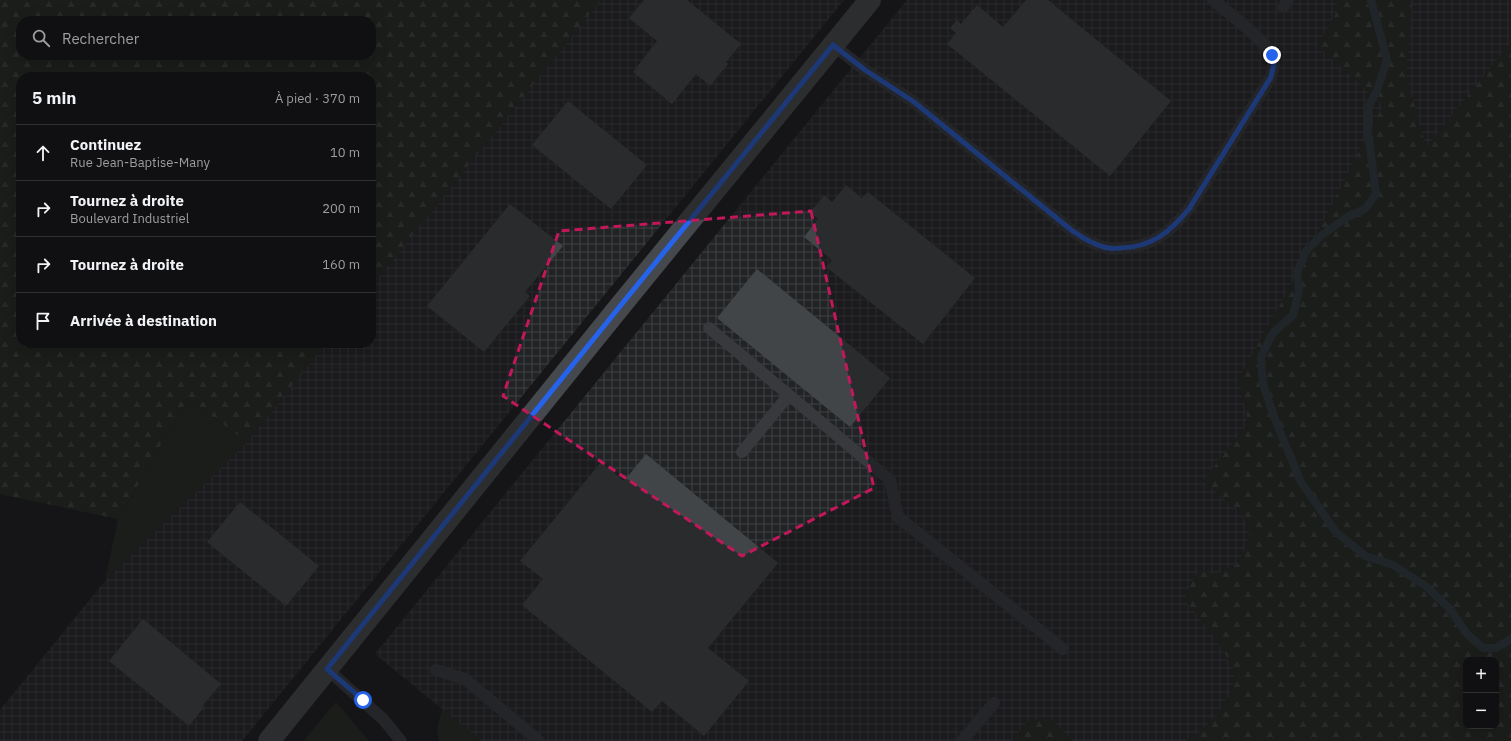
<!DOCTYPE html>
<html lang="fr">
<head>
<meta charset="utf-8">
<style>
	:root { --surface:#101012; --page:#19191b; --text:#f1f3f6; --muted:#9c9d9f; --line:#303032 }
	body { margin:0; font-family:"IBM Plex Sans",sans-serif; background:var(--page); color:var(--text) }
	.controls { position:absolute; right:12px; bottom:12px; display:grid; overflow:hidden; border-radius:8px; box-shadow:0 4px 16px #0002 }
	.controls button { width:36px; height:36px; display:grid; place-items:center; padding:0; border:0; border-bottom:1px solid var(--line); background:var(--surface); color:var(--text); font:20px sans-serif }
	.stop { position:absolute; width:12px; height:12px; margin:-9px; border:3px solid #2563eb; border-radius:50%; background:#fff }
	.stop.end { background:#2563eb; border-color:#fff; box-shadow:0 1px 4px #0008 }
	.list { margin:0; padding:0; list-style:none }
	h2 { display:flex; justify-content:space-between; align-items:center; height:52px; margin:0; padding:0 16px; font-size:17px }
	h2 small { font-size:13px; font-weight:400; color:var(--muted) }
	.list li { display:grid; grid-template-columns:26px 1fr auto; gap:12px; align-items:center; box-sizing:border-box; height:56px; padding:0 16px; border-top:1px solid var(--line) }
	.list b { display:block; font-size:15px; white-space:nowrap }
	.list p { margin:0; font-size:13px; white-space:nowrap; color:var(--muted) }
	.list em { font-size:13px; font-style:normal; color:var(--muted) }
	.icon { flex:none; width:22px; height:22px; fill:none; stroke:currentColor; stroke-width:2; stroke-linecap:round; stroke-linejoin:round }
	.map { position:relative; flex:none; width:1511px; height:741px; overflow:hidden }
	.search { position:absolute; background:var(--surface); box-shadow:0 4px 16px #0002; left:16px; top:16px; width:360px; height:44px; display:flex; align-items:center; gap:10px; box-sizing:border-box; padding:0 14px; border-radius:16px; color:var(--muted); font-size:15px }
	.panel { position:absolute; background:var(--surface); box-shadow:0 4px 16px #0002; left:16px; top:72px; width:360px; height:276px; border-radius:16px }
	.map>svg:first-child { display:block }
</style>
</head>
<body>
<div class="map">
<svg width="1511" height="741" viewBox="0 0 1511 741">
	<defs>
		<pattern id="industrial-grid" width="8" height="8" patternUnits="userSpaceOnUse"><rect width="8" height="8" fill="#222325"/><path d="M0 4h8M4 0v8" fill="none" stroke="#3f4143"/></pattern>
		<pattern id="forest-firs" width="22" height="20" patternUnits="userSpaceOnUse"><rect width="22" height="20" fill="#1f261e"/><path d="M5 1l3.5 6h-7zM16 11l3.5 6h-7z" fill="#3d433d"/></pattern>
	</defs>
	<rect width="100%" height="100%" fill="#161618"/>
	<path fill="url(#industrial-grid)" d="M601 0H844L242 741H0V710L105 581 247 442 326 343H371V287Z
		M907 0H1511V42L1426 148 1383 105 1291 285 1239 378 1248 423 1203 481 1243 514 1250 536 1239 563 1216 574 1183 599 1196 613 1217 641 1235 671 1233 688 1219 712 1200 732 1186 741H1073L1049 718 1028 721 1012 741H481L375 654Z"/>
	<path fill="#1f261e" d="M188 399 247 442 105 581 118 519Z
		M336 702 369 741H306L304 740Z
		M442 709 481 741H439L437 730Z"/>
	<path fill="url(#forest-firs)" fill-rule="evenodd" d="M0 0H601L371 287V77H21V343H326L247 442 188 399 118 519 0 494ZM21 21H371V55H21Z
		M1337 0H1410L1412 5 1406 74 1426 148 1511 42V741H1186L1200 732 1219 712 1233 688 1235 671 1217 641 1196 613 1183 599 1199 569 1216 574 1239 563 1250 536 1243 514 1203 481 1248 423 1239 378 1291 285 1383 105 1317 46 1338 10ZM1466 660H1496V726H1466Z
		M1049 718 1073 741H1012L1028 721Z"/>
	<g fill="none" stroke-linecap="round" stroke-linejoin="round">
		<path stroke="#2c393c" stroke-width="8" d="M1371 0 1387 60 1377 90 1368 108V131L1376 194 1365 209 1349 216 1322 235 1307 250 1297 272 1299 291 1293 315 1273 333 1261 357 1263 384 1276 422 1301 482 1336 532 1365 556 1393 565 1427 587 1451 610 1466 633 1483 648H1496L1511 639"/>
	</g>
	<path fill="#424548" d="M644 0H687L741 44 726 62 728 64 710 86 696 74 672 104 633 72 657 41 629 18Z
		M1026 0H1048L1171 101 1110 176 947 44 956 33 950 28 957 20 961 24 977 5 1003 27Z
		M568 101 647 165 611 209 532 145Z
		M846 185 862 198 868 192 975 278 923 344 826 267 832 260 804 237 818 219 810 212 818 203 824 195 832 202Z
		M510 204 563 246 525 292 530 296 484 352 427 306Z
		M757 269 890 378 850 427 717 318Z
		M646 454 778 563 708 648 749 681 704 736 662 701 652 712 522 605 543 579 520 561 601 462 624 481Z
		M240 502 319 566 286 606 207 542Z
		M143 619 221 684 204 704 202 706 204 707 189 726 109 661Z"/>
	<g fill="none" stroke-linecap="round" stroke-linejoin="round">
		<path stroke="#37393d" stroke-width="12" d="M1283 7 1288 0
			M833 45 865 70 914 102 1070 229C1081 237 1095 246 1109 248 1113 249 1117 248 1121 248 1152 247 1170 232 1189 209L1271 77C1273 69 1275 63 1272 55 1267 42 1226 11 1213 0
			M709 328 890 480 898 517 1063 649
			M742 452 788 396
			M327 669 383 719 401 741
			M436 670 465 679 539 741
			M962 741 994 703"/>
		<path stroke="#45494d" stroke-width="22" d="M269 741 621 305 870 0"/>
	</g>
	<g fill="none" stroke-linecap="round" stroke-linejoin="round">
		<path stroke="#2563eb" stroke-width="5" d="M363 700 327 669 621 305 833 45 865 70 914 102 1070 229C1081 237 1095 246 1109 248 1113 249 1117 248 1121 248 1152 247 1170 232 1189 209L1271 77 1274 64 1272 55"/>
	</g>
	<path d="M0 0H1511V741H0ZM811 211 874 488 742 556 503 396 559 231Z" fill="#161618" fill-opacity=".55" fill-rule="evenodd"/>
	<path fill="none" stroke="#c2185b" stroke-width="3" stroke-dasharray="8 5" stroke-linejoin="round" d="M811 211 874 488 742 556 503 396 559 231Z"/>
</svg>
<div class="controls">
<button>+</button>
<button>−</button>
</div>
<div class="stop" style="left:363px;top:700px"></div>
<div class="stop end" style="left:1272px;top:55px"></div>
<div class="search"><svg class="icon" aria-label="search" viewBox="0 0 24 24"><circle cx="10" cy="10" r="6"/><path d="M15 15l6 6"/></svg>Rechercher</div>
<section class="panel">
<h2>5 min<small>À pied · 370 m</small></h2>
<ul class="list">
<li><svg class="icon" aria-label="ahead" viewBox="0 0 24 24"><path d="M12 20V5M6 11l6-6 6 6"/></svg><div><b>Continuez</b><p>Rue Jean-Baptise-Many</p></div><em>10 m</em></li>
<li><svg class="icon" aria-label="right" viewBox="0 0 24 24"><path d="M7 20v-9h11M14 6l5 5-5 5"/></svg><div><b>Tournez à droite</b><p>Boulevard Industriel</p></div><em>200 m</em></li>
<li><svg class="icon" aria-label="right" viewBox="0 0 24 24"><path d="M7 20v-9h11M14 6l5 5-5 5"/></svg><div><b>Tournez à droite</b></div><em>160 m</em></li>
<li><svg class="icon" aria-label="arrive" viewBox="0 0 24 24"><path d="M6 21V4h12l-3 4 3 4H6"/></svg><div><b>Arrivée à destination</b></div></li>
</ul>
</section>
</div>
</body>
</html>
